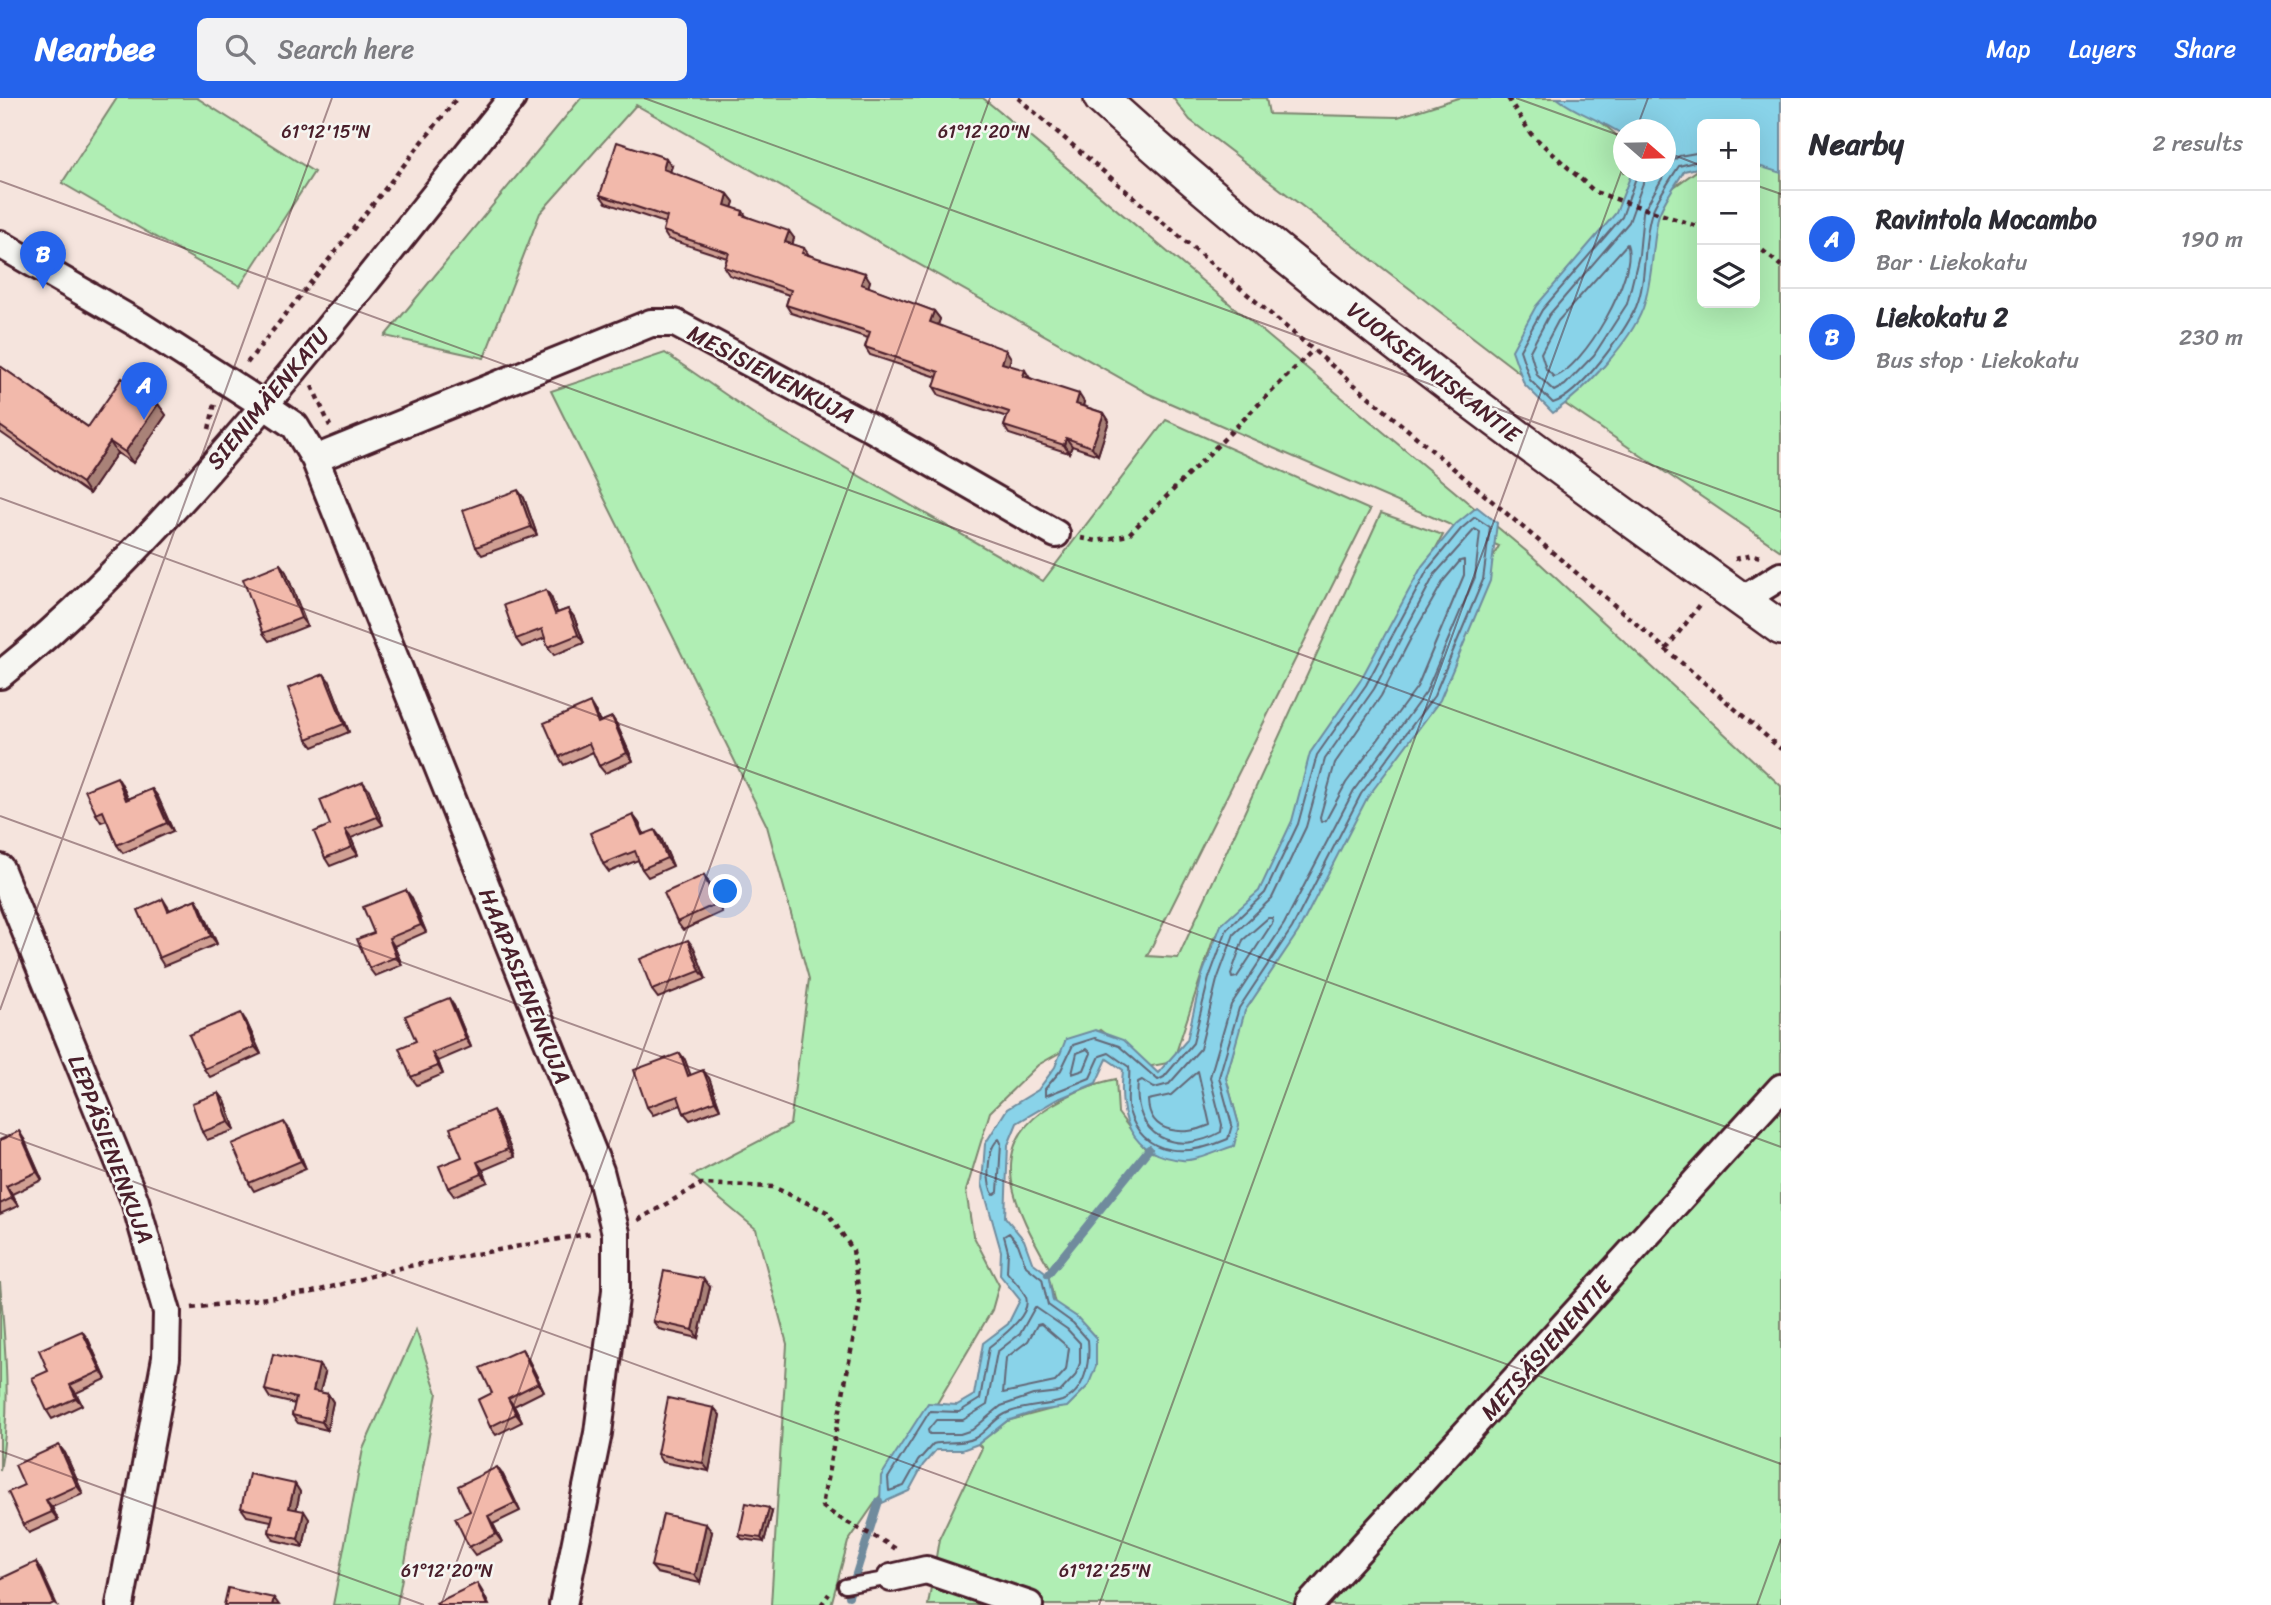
<!DOCTYPE html>
<html lang="en">
<head>
<meta charset="utf-8">
<style>
	:root { --surface:#fff; --page:#f2f2f3; --text:#2b2b33; --muted:#7c7c81; --line:#e1e1e2; --accent:#2563eb }
	body { margin:0; font-family:Sriracha,sans-serif; background:var(--page); color:var(--text) }
	.controls { position:absolute; right:21px; top:21px; display:grid; overflow:hidden; border-radius:10px; box-shadow:0 7px 28px #0002 }
	.controls button { width:63px; height:63px; display:grid; place-items:center; padding:0; border:0; border-bottom:2px solid var(--line); background:var(--surface); color:var(--text); font:35px sans-serif }
	.compass { position:absolute; left:1613px; top:21px; width:63px; height:63px; border-radius:50%; background:var(--surface); box-shadow:0 7px 28px #0002; rotate:110deg }
	.you { position:absolute; left:726px; top:794px; width:24px; height:24px; margin:-18px; border:5px solid #fff; border-radius:50%; background:#1a73e8; box-shadow:0 0 0 10px #1a73e833 }
	.badge { display:grid; place-items:center; width:46px; height:46px; border-radius:50%; background:var(--accent); color:#fff; font-size:23px; font-weight:700 }
	.pin { position:absolute; translate:-50% -58px; filter:drop-shadow(0 2px 4px #0008) }
	.pin::after { content:''; position:absolute; top:37px; width:24px; height:21px; background:inherit; clip-path:polygon(0 0,100% 0,50% 100%) }
	.list { margin:0; padding:0; list-style:none }
	h2 { display:flex; justify-content:space-between; align-items:center; height:91px; margin:0; padding:0 28px; font-size:30px }
	h2 small { font-size:23px; font-weight:400; color:var(--muted) }
	.list li { display:grid; grid-template-columns:46px 1fr auto; gap:21px; align-items:center; box-sizing:border-box; height:98px; padding:0 28px; border-top:2px solid var(--line) }
	.list b { display:block; font-size:26px; white-space:nowrap }
	.list p { margin:0; font-size:23px; white-space:nowrap; color:var(--muted) }
	.list em { font-size:23px; font-style:normal; color:var(--muted) }
	.icon { flex:none; width:38px; height:38px; fill:none; stroke:currentColor; stroke-width:2; stroke-linecap:round; stroke-linejoin:round }
	.map { position:relative; flex:none; width:1781px; height:1507px; overflow:hidden }
	header { display:flex; align-items:center; gap:42px; box-sizing:border-box; height:98px; padding:0 35px; background:var(--accent); color:#fff }
	header strong { font-size:33px }
	nav { display:flex; gap:38px; margin-inline-start:auto; font-size:24px }
	.search { width:490px; height:63px; background:var(--page); display:flex; align-items:center; gap:18px; box-sizing:border-box; padding:0 24px; border-radius:10px; color:var(--muted); font-size:26px }
	main { display:flex }
	aside { flex:1; background:var(--surface) }
	.map>svg:first-child { display:block }
</style>
</head>
<body>
<header>
<strong>Nearbee</strong>
<div class="search"><svg class="icon" aria-label="search" viewBox="0 0 24 24"><circle cx="10" cy="10" r="6"/><path d="M15 15l6 6"/></svg>Search here</div>
<nav><a>Map</a><a>Layers</a><a>Share</a></nav>
</header>
<main>
<div class="map">
<svg width="1781" height="1507" viewBox="0 0 1781 1507">
	<rect width="100%" height="100%" fill="#f5e4dd"/>
	<filter id="ink" filterUnits="userSpaceOnUse"><feTurbulence type="fractalNoise" baseFrequency=".0143" numOctaves="2"/><feDisplacementMap in="SourceGraphic" scale="14" xChannelSelector="R" yChannelSelector="G"/><feConvolveMatrix kernelMatrix="1 2 1 2 8 2 1 2 1" color-interpolation-filters="sRGB"/></filter>
	<g filter="url(#ink)">
		<path fill="#b0eeb4" stroke="#7d8670" stroke-width="2" d="M117 0H197L314 74 240 188 62 85Z
			M581 0H983L1532 458 1781 688V1507H928L939 1441 982 1350 978 1346 1007 1323 1052 1311 1056 1210 1048 1176 1051 1173C1019 1116 979 1050 1052 1007 1074 994 1091 986 1116 981L1118 1015 1147 1053 1188 1062 1239 1027 1226 980 1235 947 1238 920 1267 858 1499 448 1149 296 636 7 540 115 484 260 385 238Z
			M1173 0H1266L1269 16 1398 19 1458 0H1574L1623 43 1624 74H1653L1671 91 1702 69V205H1755V58L1781 74V453L1521 276 1190 22Z
			M665 255 767 325 1043 483 1166 322 1370 412 1147 858 1178 860 1381 415 1443 437 1351 607 1298 745 1237 824 1214 839 1173 964 1147 969 1100 932 1038 967 990 1014 966 1093 973 1137 999 1187 992 1212 899 1370 848 1444 831 1507H771L787 1246 756 1131 692 1078 790 1027 809 881 767 728 551 293Z
			M0 1184C5 1248 12 1309 0 1373Z
			M416 1232 437 1295 397 1507H333L363 1351Z"/>
		<path fill="#89d3e9" stroke="#708b9d" stroke-width="2" d="M1557 0H1781V75L1755 67V26H1702V69L1684 73C1676 87 1662 104 1658 120 1652 149 1653 181 1643 210 1630 245 1583 294 1553 315L1524 286 1512 252 1536 208 1616 115 1632 74H1666V32H1624L1623 37C1602 22 1577 16 1557 0Z
			M1477 409 1497 425 1490 483 1440 602 1367 700 1298 834 1245 913 1226 980 1239 1027 1234 1048C1219 1052 1197 1064 1182 1062 1129 1058 1118 1017 1123 972L1107 961 1096 985 1056 1002 1017 1025 1008 1047 1005 1119 1024 1142 1032 1164 1048 1176 1053 1203 1077 1219 1096 1240V1268L1088 1288 1067 1309 1037 1313 1007 1323 978 1346 962 1352H936L923 1367 909 1393 880 1406 881 1378 928 1305 957 1307 974 1297 983 1245 1008 1226 1020 1202 1000 1177 1001 1153 982 1086 985 1046 1007 1011 1038 992 1055 969 1066 941 1095 932 1123 942 1158 975 1187 942 1202 877 1221 827 1259 793 1292 723 1310 655 1360 583 1422 468 1456 426Z"/>
		<g fill="none" stroke-linecap="round" stroke-linejoin="round">
			<path stroke="#636777" stroke-width="2" d="M1638 74 1622 119 1542 212 1520 252 1530 282 1553 305C1580 297 1624 235 1636 209 1648 180 1642 142 1652 114 1658 99 1670 82 1679 68L1702 62
				M1647 74 1629 124 1549 217 1530 253 1537 277 1554 293 1565 287 1594 257 1627 206 1639 157 1643 114 1671 65 1679 58 1702 54
				M1627 146C1639 175 1583 271 1554 279L1546 271 1541 255 1558 223Z
				M1475 419 1490 429 1483 482 1434 598 1361 696 1292 830 1239 910 1219 979 1232 1027 1228 1041C1189 1058 1144 1061 1129 1013 1125 999 1131 983 1129 969L1109 955 1100 958 1090 980 1045 998V991L1061 972 1073 947 1095 940 1119 948 1158 982 1164 979 1193 945 1209 880 1227 831 1265 795 1298 726 1317 657 1366 587 1428 471 1461 431Z
				M1475 431 1480 434 1475 479 1426 594 1354 692 1284 826 1231 907 1210 979 1222 1027 1221 1034C1176 1059 1132 1039 1138 984L1142 982 1154 990 1169 986 1200 951 1217 882 1234 836 1272 800 1306 729 1325 661 1374 591 1435 476Z
				M1464 462V477L1417 589 1346 685 1326 722 1321 724 1320 719 1335 665 1381 598 1411 540 1444 482 1460 463Z
				M1268 820H1272L1273 824 1237 879 1232 880 1231 876 1243 842Z
				M1087 951 1091 955 1084 972 1072 976 1077 955Z
				M1198 973 1210 1027C1186 1038 1149 1037 1148 1002L1171 997Z
				M999 1041 1001 1045 998 1094 994 1097C985 1087 987 1049 999 1041Z
				M1009 1135 1018 1146 1026 1168 1042 1181 1048 1207 1073 1225 1088 1242C1090 1263 1086 1294 1062 1303 1044 1309 1023 1307 1005 1316 993 1322 986 1334 975 1340 962 1347 947 1343 933 1346L918 1363 904 1388 889 1393 888 1380 930 1313 959 1314 980 1301 989 1249C1000 1240 1035 1215 1025 1197 1021 1189 1013 1182 1007 1174L1008 1153 1004 1138Z
				M1035 1209 1067 1231 1080 1245V1265L1075 1278 1060 1294 1033 1297 1001 1308 972 1332 960 1336H929L928 1332 936 1322H963L987 1307 997 1254 1020 1236Z
				M1041 1226 1069 1250 1066 1272 1055 1284 1003 1295 1006 1260 1028 1243 1037 1227Z"/>
			<path stroke="#708b9d" stroke-width="8" d="M1048 1176 1149 1051
				M849 1498 879 1403"/>
			<defs>
				<path id="service" d="M845 1488 891 1480"/>
				<path id="minor" d="M0 146 138 226 267 309 295 328 315 361 600 1073 616 1135V1192L598 1335 563 1507
					M315 361 651 225H675L866 327 1056 436
					M1742 502 1781 478
					M0 577C70 521 130 459 190 393 303 267 406 132 512 0
					M0 770 135 1103 167 1214 166 1260 120 1507
					M891 1480 926 1472 1029 1507
					M1309 1507 1781 990"/>
				<path id="tertiary" d="M1101 0C1313 193 1548 363 1781 530"/>
			</defs>
			<use href="#service" stroke="#4a1f2b" stroke-width="18"/>
			<use href="#minor" stroke="#4a1f2b" stroke-width="32"/>
			<use href="#tertiary" stroke="#4a1f2b" stroke-width="38"/>
			<path stroke="#4a1f2b" stroke-width="4.5" stroke-dasharray="5 5" stroke-linecap="butt" d="M1018 0C1271 219 1529 431 1781 651
				M1508 0 1531 36 1595 94 1702 130
				M1755 146 1781 168
				M247 265 457 0
				M312 288 330 328
				M209 331 215 305
				M1081 440 1097 443 1128 437 1312 253
				M1735 461 1753 457 1760 459
				M1666 551 1700 507
				M638 1122 701 1086 773 1089 827 1114 853 1152 860 1205 822 1408C845 1426 872 1435 896 1451
				M192 1210 313 1194 404 1169 592 1135
				M821 1507 829 1496"/>
			<use href="#service" stroke="#f6f6f2" stroke-width="12"/>
			<use href="#minor" stroke="#f6f6f2" stroke-width="26"/>
			<use href="#tertiary" stroke="#f6f6f2" stroke-width="33"/>
		</g>
		<path fill="#d09f93" stroke="#4a1f2b" stroke-width="2" d="M672 68 670 74 728 96 734 104 732 110 743 113 746 118 794 140 792 146 804 150 809 157 870 183 868 189 934 213 940 221 938 227 1011 260 1009 267 1030 280 1084 304 1083 308 1104 315 1109 323 1098 357 1072 348 1069 355 1009 336 1004 328 1007 319 939 297 934 289 937 279 870 257 865 249 868 240 791 215 786 207 789 197 729 177 724 169 727 160 668 141 663 133 665 125 606 105 600 97Z
			M0 268 88 329 158 306 166 317 133 365 117 355 89 396 0 334Z
			M524 400 537 437 482 457 476 449Z
			M280 466 286 474 307 528 269 543 263 535Z
			M546 492 551 499 557 515 568 511 574 519 584 545 554 557 548 549 545 540 522 549 516 541Z
			M330 584 349 634 313 649 307 641Z
			M595 613 600 624 612 619 617 627 633 663 605 675 599 668 593 654 564 667 559 659Z
			M122 687 128 701 152 691 158 699 173 733 123 755 117 747 107 722 101 724 96 716Z
			M369 692 383 727 351 740 358 757 330 768 325 760 330 727Z
			M633 717 639 725 644 737 661 740 673 768 648 779 642 771 638 762 609 774 603 766Z
			M704 777 709 785 722 814 683 832 677 824Z
			M412 800 426 834 394 848 402 867 375 878 369 870 374 835Z
			M163 801 170 812 196 801 201 809 217 846 164 868 159 860Z
			M694 850 706 881 658 900 652 892Z
			M454 908 471 949 438 963 443 976 417 987 411 979 416 943Z
			M246 923 261 956 210 979 204 971Z
			M685 962 690 977 709 980 720 1011 690 1022 684 1015 681 1007 653 1017 647 1009Z
			M219 995 225 1003 235 1032 207 1042 202 1034Z
			M498 1020 514 1059 483 1072 488 1084 454 1098 448 1090 462 1059Z
			M290 1032 306 1071 254 1093 249 1085Z
			M24 1041 42 1082 12 1096 18 1108 0 1116V1042Z
			M710 1189 698 1240 659 1231 653 1223Z
			M88 1241 106 1281 76 1295 82 1307 52 1321 47 1313 48 1273Z
			M527 1259 544 1293 514 1308 522 1324 496 1337 490 1329 492 1295Z
			M325 1275 320 1294 328 1296 333 1304 327 1332 298 1325 292 1317 295 1306 270 1300 265 1292Z
			M714 1310 720 1317 709 1373 662 1364 657 1356Z
			M65 1355 83 1396 52 1409 58 1422 29 1435 23 1427 24 1387Z
			M503 1377 520 1413 493 1426 502 1444 475 1457 469 1449 470 1413Z
			M295 1386 300 1394 296 1412 309 1421 303 1449 274 1442 269 1434 271 1423 247 1418 241 1410Z
			M772 1414 764 1444 742 1441 739 1437Z
			M712 1434 700 1485 657 1475 651 1468Z"/>
		<path fill="#a98278" stroke="#4a1f2b" stroke-width="2" d="M666 60 672 68 668 79 663 71Z
			M728 96 734 104 730 115 725 107Z
			M789 133 794 140 791 152 785 144Z
			M865 175 870 183 867 194 861 186Z
			M934 213 940 221 936 232 930 224Z
			M1006 252 1011 260 1007 273 1002 265Z
			M1025 272 1030 280 1023 278Z
			M1079 296 1084 304 1081 314 1076 306Z
			M158 306 166 317 133 365 125 354Z
			M1104 315 1109 323 1098 357 1092 349Z
			M1066 340 1072 348 1069 355 1064 347Z
			M110 344 117 355 89 396 82 385Z
			M518 392 524 400 537 437 531 429Z
			M280 466 286 474 307 528 301 520Z
			M546 492 551 499 561 524 555 516Z
			M568 511 574 519 584 545 578 537Z
			M324 576 330 584 349 634 344 626Z
			M590 605 595 613 604 632 598 625Z
			M612 619 617 627 633 663 627 655Z
			M117 679 122 687 132 710 126 702Z
			M363 684 369 692 383 727 377 719Z
			M152 691 158 699 173 733 167 725Z
			M633 717 639 725 648 745 642 737Z
			M345 732 351 740 358 757 352 749Z
			M655 732 661 740 673 768 667 760Z
			M704 777 709 785 722 814 716 806Z
			M406 792 412 800 426 834 421 827Z
			M196 801 201 809 217 846 211 838Z
			M389 840 394 848 402 867 396 859Z
			M688 842 694 850 706 881 700 873Z
			M449 900 454 908 471 949 466 941Z
			M241 915 246 923 261 956 255 949Z
			M432 955 438 963 443 976 438 968Z
			M680 955 685 962 694 986 688 978Z
			M703 972 709 980 720 1011 715 1003Z
			M219 995 225 1003 235 1032 229 1024Z
			M493 1012 498 1020 514 1059 508 1051Z
			M284 1024 290 1032 306 1071 301 1063Z
			M19 1033 24 1041 42 1082 37 1074Z
			M477 1064 483 1072 488 1084 482 1076Z
			M6 1088 12 1096 18 1108 12 1100Z
			M704 1181 710 1189 698 1240 693 1232Z
			M82 1233 88 1241 106 1281 101 1273Z
			M522 1251 527 1259 544 1293 538 1285Z
			M319 1267 325 1275 318 1301 313 1293Z
			M70 1287 76 1295 82 1307 76 1300Z
			M328 1296 333 1304 327 1332 322 1324Z
			M508 1300 514 1308 522 1324 516 1316Z
			M714 1310 720 1317 709 1373 703 1365Z
			M59 1347 65 1355 83 1396 77 1388Z
			M497 1369 503 1377 520 1413 515 1405Z
			M295 1386 300 1394 295 1418 289 1410Z
			M46 1402 52 1409 58 1422 52 1414Z
			M769 1410 772 1414 764 1444 761 1440Z
			M304 1413 309 1421 303 1449 298 1441Z
			M488 1418 493 1426 502 1444 496 1436Z
			M706 1426 712 1434 700 1485 695 1477Z
			M36 1464 41 1472 57 1507 54 1505Z
			M477 1485 482 1493 489 1507H487Z
			M274 1500 279 1507H272Z"/>
		<path fill="#f2b9ab" stroke="#4a1f2b" stroke-width="2" d="M617 44 666 60 663 71 728 96 725 107 743 113 742 117 789 133 785 144 804 150 802 155 865 175 861 186 934 213 930 224 1006 252 1002 265 1025 272 1023 278 1079 296 1076 306 1104 315 1092 349 1066 340 1064 347 1004 328 1009 314 934 289 939 274 865 249 870 234 786 207 791 192 724 169 729 155 663 133 667 119 600 97Z
			M0 268 88 329 122 280 158 306 125 354 110 344 82 385 0 328Z
			M518 392 531 429 476 449 463 412Z
			M280 466 301 520 263 535 243 481Z
			M546 492 555 516 568 511 578 537 548 549 542 531 516 541 504 507Z
			M324 576 344 626 307 641 288 590Z
			M590 605 598 625 612 619 627 655 599 668 589 645 559 659 544 625Z
			M117 679 126 702 152 691 167 725 117 747 103 713 96 716 85 692Z
			M363 684 377 719 345 732 352 749 325 760 314 734 330 727 320 702Z
			M633 717 642 737 655 732 667 760 642 771 635 753 603 766 590 735Z
			M704 777 716 806 677 824 664 795Z
			M406 792 421 827 389 840 396 859 369 870 357 841 374 835 363 809Z
			M163 801 168 813 196 801 211 838 159 860 138 812Z
			M688 842 700 873 652 892 640 861Z
			M449 900 466 941 432 955 438 968 411 979 399 950 416 943 405 918Z
			M241 915 255 949 204 971 189 937Z
			M680 955 688 978 703 972 715 1003 684 1015 678 998 647 1009 634 972Z
			M219 995 229 1024 202 1034 192 1005Z
			M493 1012 508 1051 477 1064 482 1076 448 1090 439 1068 462 1059 450 1030Z
			M284 1024 301 1063 249 1085 232 1046Z
			M19 1033 37 1074 6 1088 12 1100 0 1106V1042Z
			M664 1173 704 1181 693 1232 653 1223Z
			M82 1233 101 1273 70 1287 76 1300 47 1313 32 1280 48 1273 39 1252Z
			M522 1251 538 1285 508 1300 516 1316 490 1329 478 1302 492 1295 480 1270Z
			M273 1256 319 1267 313 1293 328 1296 322 1324 292 1317 296 1300 265 1292Z
			M668 1300 714 1310 703 1365 657 1356Z
			M59 1347 77 1388 46 1402 52 1414 23 1427 8 1394 24 1387 15 1367Z
			M497 1369 515 1405 488 1418 496 1436 469 1449 455 1420 470 1413 458 1388Z
			M249 1376 295 1386 289 1410 304 1413 298 1441 269 1434 273 1417 241 1410Z
			M746 1405 769 1410 761 1440 739 1437Z
			M663 1416 706 1426 695 1477 651 1468Z
			M36 1464 54 1505 50 1507H0L1 1504 0 1502V1481Z
			M477 1485 487 1507H437L436 1505Z
			M228 1490 274 1500 272 1507H224Z"/>
	</g>
	<path fill="none" stroke="#4a1f2b" stroke-width="2" stroke-opacity="0.45" d="M644 0 1781 414M1516 0 1624 39M1636 32 1648 0M1666 54 1702 68M0 83 1781 731M1755 87 1781 96M0 400 1781 1049M0 718 1781 1366M0 912 332 0M0 1035 1296 1507M0 1353 424 1507M441 1507 990 0M1099 1507 1624 66M1757 1507 1781 1441"/>
	<g text-anchor="middle" stroke-width="5" stroke-linejoin="round" paint-order="stroke">
		<g font-size="23" fill="#4a1f2b" stroke="#f6f6f2">
			<text transform="translate(1434 274) rotate(38)" y="8">VUOKSENNISKANTIE</text>
			<text transform="translate(771 276) rotate(28)" y="8">MESISIENENKUJA</text>
			<text transform="translate(268 300) rotate(-50)" y="8">SIENIMÄENKATU</text>
			<text transform="translate(525 888) rotate(68)" y="8">HAAPASIENENKUJA</text>
			<text transform="translate(111 1051) rotate(69)" y="8">LEPPÄSIENENKUJA</text>
			<text transform="translate(1546 1250) rotate(-48)" y="8">METSÄSIENENTIE</text>
		</g>
	</g>
	<g font-size="18" text-anchor="middle" fill="#4a1f2b" stroke="#f6f6f2" stroke-width="5" stroke-linejoin="round" paint-order="stroke">
		<text x="326" y="40">61°12'15"N</text>
		<text x="984" y="40">61°12'20"N</text>
		<text x="447" y="1479">61°12'20"N</text>
		<text x="1105" y="1479">61°12'25"N</text>
	</g>
</svg>
<div class="controls">
<button>+</button>
<button>−</button>
<button><svg class="icon" aria-label="layers" viewBox="0 0 24 24"><path d="M12 4l9 5-9 5-9-5zM3 14l9 5 9-5"/></svg></button>
</div>
<svg class="compass" viewBox="-18 -18 36 36"><path d="M0-13l5 13h-10z" fill="#e53935"/><path d="M0 13l5-13h-10z" fill="#7c7c81"/></svg>
<div class="you"></div>
<div class="pin badge" style="left:144px;top:322px">A</div>
<div class="pin badge" style="left:43px;top:191px">B</div>
</div>
<aside>
<h2>Nearby<small>2 results</small></h2>
<ul class="list">
<li><span class="badge">A</span><div><b>Ravintola Mocambo</b><p>Bar · Liekokatu</p></div><em>190 m</em></li>
<li><span class="badge">B</span><div><b>Liekokatu 2</b><p>Bus stop · Liekokatu</p></div><em>230 m</em></li>
</ul>
</aside>
</main>
</body>
</html>
